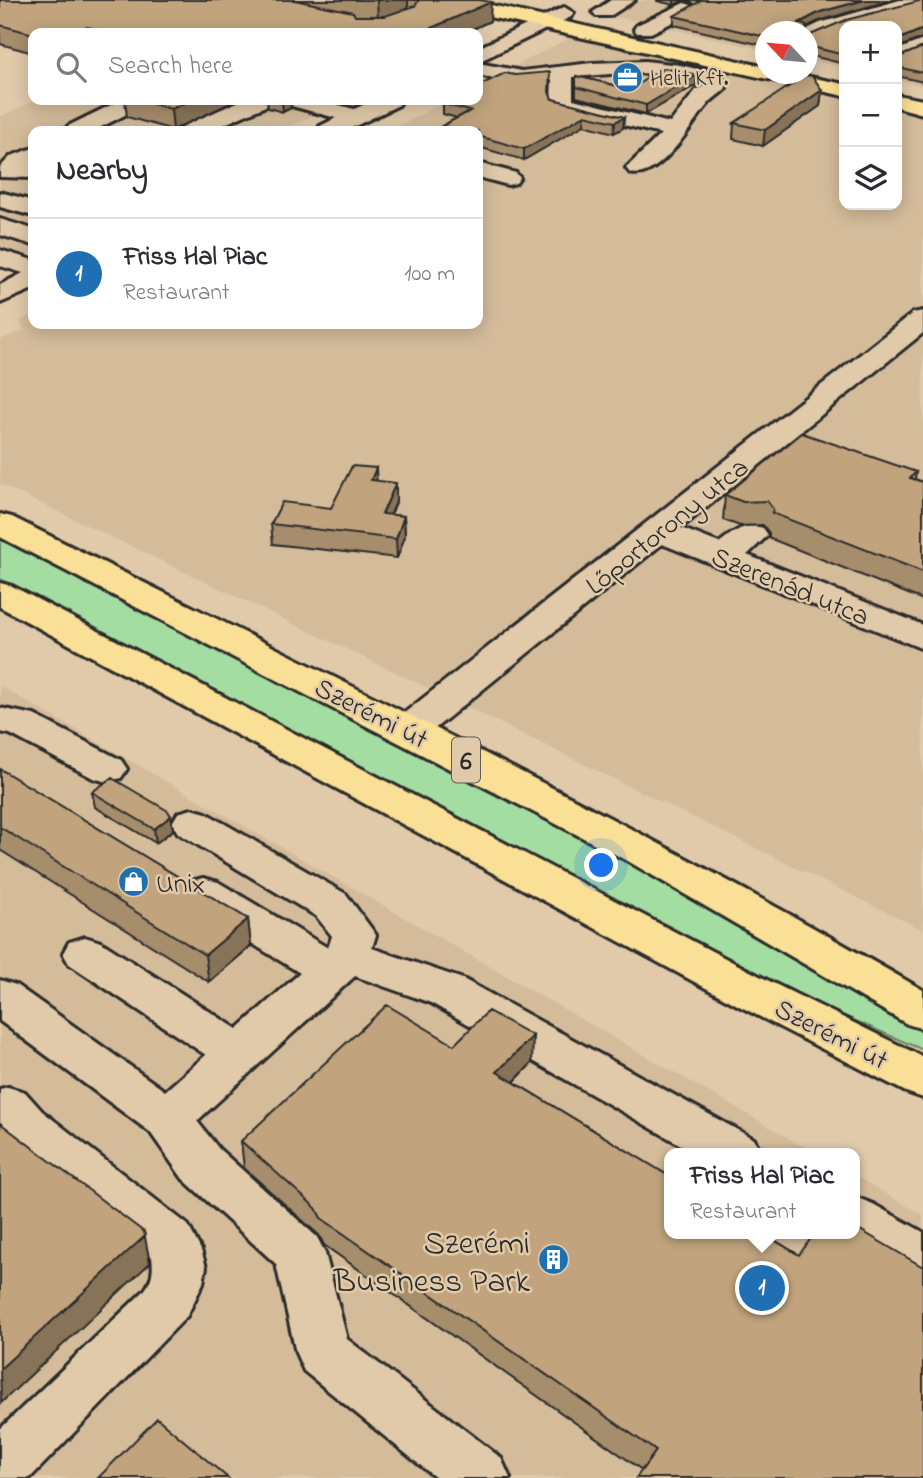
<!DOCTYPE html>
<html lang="en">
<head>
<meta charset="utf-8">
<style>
	:root { --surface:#fff; --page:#f7f7f7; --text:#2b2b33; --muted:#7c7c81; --line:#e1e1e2; --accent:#1f6fb2 }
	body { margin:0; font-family:"Indie Flower",sans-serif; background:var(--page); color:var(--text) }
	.controls { position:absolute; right:21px; top:21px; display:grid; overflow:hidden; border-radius:14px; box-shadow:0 4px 18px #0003 }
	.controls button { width:63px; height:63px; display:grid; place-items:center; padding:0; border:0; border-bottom:2px solid var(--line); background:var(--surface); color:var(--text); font:35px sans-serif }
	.compass { position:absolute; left:755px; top:21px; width:63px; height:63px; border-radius:50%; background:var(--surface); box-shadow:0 4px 18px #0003; rotate:296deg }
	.you { position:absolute; left:602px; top:866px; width:24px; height:24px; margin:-18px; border:5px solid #fff; border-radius:50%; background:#1a73e8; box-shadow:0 0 0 10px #1a73e833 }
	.badge { display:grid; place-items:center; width:46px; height:46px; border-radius:50%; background:var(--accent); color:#fff; font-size:23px; font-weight:700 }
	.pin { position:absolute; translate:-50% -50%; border:4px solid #fff; box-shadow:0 2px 7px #0006 }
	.popup { position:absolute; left:664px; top:1148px; width:196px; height:91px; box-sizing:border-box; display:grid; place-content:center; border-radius:14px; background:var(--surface); filter:drop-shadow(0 2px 5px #0005); font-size:23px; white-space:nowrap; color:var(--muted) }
	.popup b { font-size:26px; color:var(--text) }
	.popup::after { content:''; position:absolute; left:50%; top:100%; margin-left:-14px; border:14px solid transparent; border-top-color:var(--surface) }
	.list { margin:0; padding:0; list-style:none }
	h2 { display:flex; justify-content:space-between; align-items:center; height:91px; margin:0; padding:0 28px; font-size:30px }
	h2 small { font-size:23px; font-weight:400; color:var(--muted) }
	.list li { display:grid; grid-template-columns:46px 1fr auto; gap:21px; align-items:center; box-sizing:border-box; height:112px; padding:0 28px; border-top:2px solid var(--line) }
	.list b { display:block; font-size:26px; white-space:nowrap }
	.list p { margin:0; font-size:23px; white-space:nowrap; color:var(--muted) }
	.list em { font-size:23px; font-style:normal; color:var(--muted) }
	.icon { flex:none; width:38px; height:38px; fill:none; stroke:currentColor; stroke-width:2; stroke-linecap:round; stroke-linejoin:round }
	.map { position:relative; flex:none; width:923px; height:1478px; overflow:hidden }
	.search { position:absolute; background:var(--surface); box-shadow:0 4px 18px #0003; left:28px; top:28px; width:455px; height:77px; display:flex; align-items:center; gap:18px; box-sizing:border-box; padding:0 24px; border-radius:14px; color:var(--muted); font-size:26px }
	.panel { position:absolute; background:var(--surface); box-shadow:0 4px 18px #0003; left:28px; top:126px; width:455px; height:203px; border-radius:14px }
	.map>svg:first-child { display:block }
</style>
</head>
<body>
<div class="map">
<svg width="923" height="1478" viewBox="0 0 923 1478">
	<rect width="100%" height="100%" fill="#e1caaa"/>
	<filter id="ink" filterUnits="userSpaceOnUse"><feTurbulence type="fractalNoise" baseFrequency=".0143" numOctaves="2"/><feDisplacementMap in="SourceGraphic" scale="14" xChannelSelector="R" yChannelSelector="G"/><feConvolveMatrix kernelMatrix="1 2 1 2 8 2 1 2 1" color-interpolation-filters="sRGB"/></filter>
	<g filter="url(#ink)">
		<path fill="#d4bc9b" d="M643 0H923V86L897 80V26H844V68L808 60V32H766L765 50 613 16Z
			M575 35 844 98V205H897V110L923 117V930L426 687 0 484V340L24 330 20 321 33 314V324H478V131H387L449 100H478V85Z
			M36 100H345L281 131H33V252L0 268V117Z
			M0 686 815 1153H669V1234H855V1176L923 1215V1478H0Z"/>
		<path fill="#a4dda2" stroke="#688466" stroke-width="2" d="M0 537 637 864 923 1031V1050L789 992 0 579Z"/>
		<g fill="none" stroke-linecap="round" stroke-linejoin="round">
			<defs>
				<path id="minor" d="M611 0H635L610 16H596L593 12Z
					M900 0H923V5L844 26 808 42V32H801L820 23Z
					M684 3 691 5 694 9 691 13 651 33H637L634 29 637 25Z
					M564 7 574 13 571 17 478 62V48Z
					M923 40V53L897 63V50Z
					M645 61 680 65 722 75 726 88C721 94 714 97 709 103 691 123 661 181 630 173L626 168 661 134 554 108 551 103 552 80 515 83 478 75V63L522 71 592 63ZM610 74C634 73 685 71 704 86L696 90 670 123 573 99V77Z
					M121 100H148L145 105 93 131H65L68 126Z
					M242 100H271L268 105 209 131H180L183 126Z
					M285 100H320L354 109 374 100H402L399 105 345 131H317L320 126 336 118 288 105Z
					M33 148V178L0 177V167L11 156Z
					M478 163 516 173 520 178 516 183 508 185 478 177Z
					M0 192 33 201V216L0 207Z
					M0 219 33 229V245L0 235Z
					M0 250 33 260V289L0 303V285L23 273 0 266Z
					M923 311V333L681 528 719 543C734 532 743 523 763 528L768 535 747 555 923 625V649L662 544 422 739 408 742 394 739 389 730 394 721 913 313Z
					M0 708 34 715 121 760 127 769 121 778 107 782 93 778 10 734 0 732Z
					M192 809 206 813 346 894 376 935 372 948 463 979 754 1139 762 1153H695L431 1003 355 976 197 1121 219 1149 317 1237 325 1253 347 1339 501 1458 510 1478H436L304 1371 296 1353 276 1264 183 1179 150 1132 0 1021V980L16 985 165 1091 206 1055 69 964 63 953 69 942 85 937 101 942 237 1029 300 973 188 904 182 893 188 882 203 878 218 882 328 948 332 936 316 916 178 833 172 823 178 813Z
					M8 1087 25 1092 42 1111 188 1225 201 1250 206 1267 203 1283 187 1316 30 1478H0V1429L144 1291C152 1280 154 1271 152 1257L0 1130V1089Z
					M855 1197 873 1204 923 1232V1281L905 1274 837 1234H855Z"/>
				<path id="major" d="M430 0H469L766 67V74H795L844 84V96L440 6Z
					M897 95 923 100V114L897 107Z
					M0 514 12 517C318 670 627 818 923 990V1029L907 1024 626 860 0 537Z
					M0 583 12 586 773 983 923 1057V1098L906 1092 741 1007 0 607Z"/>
			</defs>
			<use href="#minor" stroke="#2b2b2b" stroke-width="6"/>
			<use href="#major" stroke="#2b2b2b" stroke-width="6"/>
			<use href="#minor" fill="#e1caaa" fill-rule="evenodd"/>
			<use href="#major" fill="#fadf96" fill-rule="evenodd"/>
		</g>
		<path fill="#a68d6c" stroke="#2b2b2b" stroke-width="2" d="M0 0H479L490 21 464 33H33V53L0 44Z
			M657 0H891L819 21 807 27 766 32V46L674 25V16L694 5 692 2 685 0 674 5 657 1Z
			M923 0V38H922L897 48V26H844V64L808 55V32V36Z
			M923 47V82L897 76V55L899 57Z
			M576 76 630 89 696 85 646 114 576 97Z
			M822 90 820 106 763 146 733 139 734 123Z
			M549 93 552 99 624 117 623 128 614 133 584 125 524 160 478 147V131H442V126L457 118 443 114V104Z
			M125 100H237L173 130 127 117Z
			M267 100H290L291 108 283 112 268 108Z
			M376 468V481L396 502 391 515 404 516 405 536 397 558 273 544 271 524 331 508Z
			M916 472 915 479 923 482V600L769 538V533L763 525 740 526 723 520 725 495Z
			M0 769 248 919 251 946 209 982 0 850Z
			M92 792 171 816 173 830 156 843 95 807Z
			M454 1045 532 1063 514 1082 799 1255 642 1470 324 1245 319 1235 244 1168 241 1141Z"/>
		<path fill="#877358" stroke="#2b2b2b" stroke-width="2" d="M377 0H408V10L378 19Z
			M674 0H685L674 5Z
			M864 0H891L819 21 798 31 799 23 820 12Z
			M491 2 490 21 464 33H420Z
			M87 27 88 33H72Z
			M923 29 922 38 897 48V40Z
			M697 75 696 85 646 114V105Z
			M822 90 820 106 763 146 765 130Z
			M191 100H237L173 130 171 109Z
			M282 100H290L291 108 283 112Z
			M585 115 584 125 524 160V149Z
			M624 117 623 128 614 133 615 122Z
			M376 468 377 487 371 480Z
			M396 483V502L383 533 382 514Z
			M404 516 405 536 397 558 396 539Z
			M171 816 173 830 156 843 154 829Z
			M248 919 251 946 209 982 205 955Z
			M533 1036 532 1063 497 1099V1072Z
			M144 1232 150 1263 1 1403 0 1369Z"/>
		<path fill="#c1a47e" stroke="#2b2b2b" stroke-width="2" d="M0 0H294L353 12 355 16H385L415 6 419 0H479L491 2 420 33H113L87 27 72 33H33V34L0 25Z
			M697 0H864L820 12 799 23 806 26 807 32H766V37L674 16 699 2Z
			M923 0V29L897 40V26H844V55L808 46V32V36L846 20Z
			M923 47V73L897 67V55L899 57Z
			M664 68 697 75 646 105 576 87V76L630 89Z
			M550 72 549 92 552 99 624 117 615 122 585 115 524 149 478 136V131H461L442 126 470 111 443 104 450 100H478V86L505 73 515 75Z
			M806 75 812 76 822 90 765 130 734 123Z
			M138 100H191L171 109Z
			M802 433 916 472 910 478 923 482V572L772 513 773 509 767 501 743 502 725 495Z
			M352 466 376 468 371 480 396 483 382 514 404 516 396 539 271 524 282 502 331 508Z
			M0 769 248 919 205 955 0 827Z
			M112 778 168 811 171 816 154 829 92 792Z
			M387 1005 454 1045 488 1011 533 1036 497 1072 669 1176V1234H764L799 1255 814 1234H855V1227L923 1267V1478H636L656 1451 321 1218 316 1208 241 1141Z
			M0 1123 144 1232 145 1236 0 1369Z
			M157 1418 228 1478H98Z"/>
	</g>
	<defs>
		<symbol id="office-disc" viewBox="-11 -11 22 22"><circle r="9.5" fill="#1f6fb2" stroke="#e1caaa"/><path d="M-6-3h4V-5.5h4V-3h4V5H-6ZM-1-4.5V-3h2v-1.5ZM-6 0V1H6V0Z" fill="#fff"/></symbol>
		<symbol id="shop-disc" viewBox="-11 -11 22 22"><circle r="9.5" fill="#1f6fb2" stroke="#e1caaa"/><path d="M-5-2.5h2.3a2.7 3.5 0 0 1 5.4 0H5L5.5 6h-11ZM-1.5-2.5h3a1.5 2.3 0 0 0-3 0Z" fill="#fff"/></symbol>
		<symbol id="building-disc" viewBox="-11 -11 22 22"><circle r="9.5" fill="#1f6fb2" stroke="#e1caaa"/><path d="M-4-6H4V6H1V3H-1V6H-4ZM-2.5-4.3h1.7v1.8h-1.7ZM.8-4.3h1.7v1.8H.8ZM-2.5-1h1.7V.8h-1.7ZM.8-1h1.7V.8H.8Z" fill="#fff"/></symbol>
	</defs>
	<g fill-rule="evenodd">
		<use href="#office-disc" x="610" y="60" width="35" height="35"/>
		<use href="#shop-disc" x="116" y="864" width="35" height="35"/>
		<use href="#building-disc" x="536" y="1242" width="35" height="35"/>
	</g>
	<g text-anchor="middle" stroke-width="5" stroke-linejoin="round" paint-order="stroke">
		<g font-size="23" fill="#2b2b2b" stroke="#e1caaa" text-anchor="start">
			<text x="650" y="85">Helit Kft.</text>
		</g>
		<rect fill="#e1caaa" stroke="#625b51" stroke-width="2" x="452" y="737.5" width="28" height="45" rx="5"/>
		<g font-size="26" font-weight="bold" fill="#2b2b2b">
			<text x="466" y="769">6</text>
		</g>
		<g font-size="28" fill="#2b2b2b" stroke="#e1caaa">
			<text transform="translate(666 525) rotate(-39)" y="10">Lőportorony utca</text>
			<text transform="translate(791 585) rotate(22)" y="10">Szerenád utca</text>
			<text transform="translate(372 712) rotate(27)" y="10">Szerémi út</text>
			<text transform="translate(832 1033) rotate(27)" y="10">Szerémi út</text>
		</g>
		<g font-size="28" fill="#2b2b2b" stroke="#e1caaa" text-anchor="start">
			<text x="156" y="892">Unix</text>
		</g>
		<g font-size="33" fill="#2b2b2b" stroke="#e1caaa" text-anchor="end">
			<text x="530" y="1253">Szerémi<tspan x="530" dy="38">Business Park</tspan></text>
		</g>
	</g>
</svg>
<div class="controls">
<button>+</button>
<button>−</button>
<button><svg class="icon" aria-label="layers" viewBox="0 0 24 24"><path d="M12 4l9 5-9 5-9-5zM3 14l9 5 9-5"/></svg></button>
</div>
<svg class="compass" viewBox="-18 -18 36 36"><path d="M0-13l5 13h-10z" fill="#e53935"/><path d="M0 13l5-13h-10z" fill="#7c7c81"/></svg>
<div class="you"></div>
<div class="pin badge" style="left:762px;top:1288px">1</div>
<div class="popup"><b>Friss Hal Piac</b>Restaurant</div>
<div class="search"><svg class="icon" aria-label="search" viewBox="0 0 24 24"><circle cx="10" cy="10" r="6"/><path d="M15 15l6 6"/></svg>Search here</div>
<section class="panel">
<h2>Nearby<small></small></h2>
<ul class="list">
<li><span class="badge">1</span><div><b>Friss Hal Piac</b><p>Restaurant</p></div><em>100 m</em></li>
</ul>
</section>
</div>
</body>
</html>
